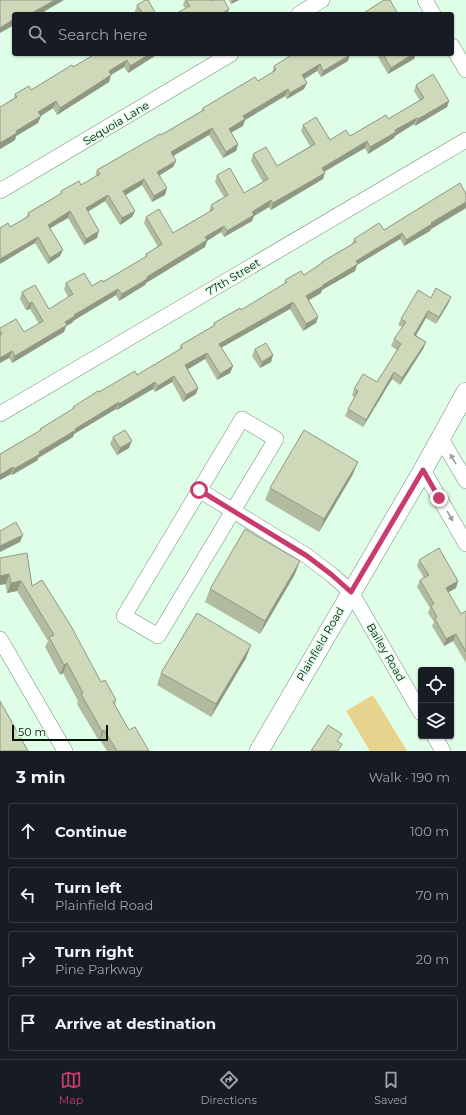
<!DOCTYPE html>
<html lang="en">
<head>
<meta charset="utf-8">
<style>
	:root { --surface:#171b24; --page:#20242c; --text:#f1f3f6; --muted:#9ea1a6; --line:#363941; --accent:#c83c6d }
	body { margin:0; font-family:Montserrat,sans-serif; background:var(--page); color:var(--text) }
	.controls { position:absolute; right:12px; bottom:12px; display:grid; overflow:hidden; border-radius:4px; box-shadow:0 1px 3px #0004 }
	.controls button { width:36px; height:36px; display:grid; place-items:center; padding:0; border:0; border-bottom:1px solid var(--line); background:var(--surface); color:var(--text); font:20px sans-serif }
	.scale { position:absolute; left:12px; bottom:10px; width:96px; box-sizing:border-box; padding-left:4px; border:2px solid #08130c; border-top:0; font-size:11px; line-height:14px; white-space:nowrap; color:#08130c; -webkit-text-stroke:3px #dffee7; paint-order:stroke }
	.stop { position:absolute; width:12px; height:12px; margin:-9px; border:3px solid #c83c6d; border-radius:50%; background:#fff }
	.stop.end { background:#c83c6d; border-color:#fff; box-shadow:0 1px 4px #0008 }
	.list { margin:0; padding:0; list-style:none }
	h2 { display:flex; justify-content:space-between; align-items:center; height:52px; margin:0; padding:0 16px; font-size:17px }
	h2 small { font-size:13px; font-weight:400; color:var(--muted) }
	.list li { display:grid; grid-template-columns:26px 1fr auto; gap:12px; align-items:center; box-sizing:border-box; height:56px; margin:0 8px 8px; padding:0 8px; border:1px solid var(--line); border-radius:4px }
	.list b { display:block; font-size:15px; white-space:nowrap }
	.list p { margin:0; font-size:13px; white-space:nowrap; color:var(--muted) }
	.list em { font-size:13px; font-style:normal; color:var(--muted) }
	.icon { flex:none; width:22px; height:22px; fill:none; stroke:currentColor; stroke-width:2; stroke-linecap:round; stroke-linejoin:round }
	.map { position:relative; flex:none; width:466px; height:751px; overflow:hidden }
	.search { position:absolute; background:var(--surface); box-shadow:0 1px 3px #0004; left:12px; right:12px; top:12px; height:44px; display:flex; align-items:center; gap:10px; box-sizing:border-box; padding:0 14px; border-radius:4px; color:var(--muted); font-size:15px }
	.sheet { height:308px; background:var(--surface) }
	nav { display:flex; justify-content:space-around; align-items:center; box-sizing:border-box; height:56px; border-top:1px solid var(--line); background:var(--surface); font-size:11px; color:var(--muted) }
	nav a { display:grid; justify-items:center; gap:2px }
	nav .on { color:var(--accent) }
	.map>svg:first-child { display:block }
</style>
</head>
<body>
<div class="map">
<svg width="466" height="751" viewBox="0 0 466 751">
	<rect width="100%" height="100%" fill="#dffee7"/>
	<path fill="#e7d28e" d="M373 695 407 751H370L346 711Z"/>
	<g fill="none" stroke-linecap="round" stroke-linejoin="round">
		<defs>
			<path id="minor" d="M425 0 433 14
				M299 14 322 0
				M452 46 466 70
				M0 191 231 54
				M0 414 466 140
				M242 419 276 439 158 636 124 616Z
				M440 437 466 481
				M423 470 466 544
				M199 490 307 556 332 575 351 592 421 713
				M0 639 65 751
				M434 736 443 751"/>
			<path id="major" d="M259 751 423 470 466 392"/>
		</defs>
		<use href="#minor" stroke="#718d79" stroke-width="16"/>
		<use href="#major" stroke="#718d79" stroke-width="20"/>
		<use href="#minor" stroke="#fff" stroke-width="15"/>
		<use href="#major" stroke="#fff" stroke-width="19"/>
	</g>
	<path fill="#b1bb9f" d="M185 0H210L211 1 185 8 183 5Z
		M229 0H239L231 4Z
		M137 5 156 14H136L135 11Z
		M95 54H158L128 73 124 67 111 75 109 82 57 115 53 108 41 116 38 123 16 136 15 140 0 149V107L14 98 15 94 31 90 73 67Z
		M379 54H416L414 59 388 74 378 57Z
		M348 61 321 77 317 71 304 79 307 83 304 89 287 99 285 96 245 120 243 126 231 132 238 144 236 151 223 158 209 135 173 156 176 161 173 167 160 175 165 195 152 202 142 185 125 195 132 217 120 225 105 201 88 212 97 238 84 245 68 218 50 228 60 256 48 264 35 243 10 227 26 218 28 213 60 194 61 191 81 185 95 177 97 170 161 135 201 111 203 108 258 81 272 73 274 66Z
		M416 85 449 101 447 107 415 126 414 124 395 136 394 138 368 154 365 148 324 172 323 179 271 210 269 207 254 216 252 221 224 237 221 232 207 241 205 247 146 283 145 285 119 301 116 295 73 321 72 323 66 326 64 332 12 363 9 358 0 363V331L24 332 39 324 30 309 26 310 20 299 22 292 49 309 68 297 64 289 66 283 92 286 103 282 145 257 146 254 158 247 144 223 146 217 173 233 209 212 211 205 224 197 215 182 217 175 244 193 263 182 251 161 253 154 277 166 310 146 301 131 303 125 330 140 350 136 388 119 420 101 414 91Z
		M466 194V208L431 229 430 231 404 246 400 239 357 265 355 271 322 290 321 293 309 300 318 317 316 323 303 331 290 309 221 348 233 366 230 373 217 380 205 359 188 369 198 388 196 394 183 402 172 382 155 392 153 389 117 410 116 409 74 434 73 437 38 458V460L12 475 11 474 0 480V454L39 431 40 429 72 410 73 407 99 392 137 375 179 350 181 345 213 326 214 323 241 310 284 284 285 280 304 275 321 264 322 262 352 244 354 239 384 230Z
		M451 297 448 304 436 324 426 318 416 335 426 342 423 349 400 385 392 379 363 427 345 416 348 409 355 397 352 396 354 389 377 382 397 350 391 346 394 339 402 327 398 325 401 319 431 298Z
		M255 349 273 355 271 362 260 368 252 356Z
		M113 437 129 448 117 455 110 444Z
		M353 474 319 532 265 500 270 488Z
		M0 558 32 586 101 682 116 700 115 705 129 730 149 751H107L100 740 99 741 77 704 78 701 63 673 60 675 45 647 48 641 17 591 7 593Z
		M419 560 458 581 456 588 448 592 461 614 466 611V663L453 641 444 646 432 626 434 622 428 613 430 608 417 587 420 580 424 578 417 566Z
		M295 574 260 634 205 602 210 589Z
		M251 645 246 658 211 717 157 685 161 673Z"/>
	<path fill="#909882" d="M55 0H64L40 14H30Z
		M233 0H239L231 4Z
		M229 9 227 14H221Z
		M14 19V25L0 33V28Z
		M150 54H158L128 73 130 66Z
		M413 54H416L414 59 388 74 391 68Z
		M350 55 348 61 321 77 323 71Z
		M127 60 124 67 106 78 109 71Z
		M320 64 317 71 300 82 302 75Z
		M111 75 109 82 57 115 60 108Z
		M307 83 304 89 287 99 290 93Z
		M288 89 285 96 245 120 243 126 227 135 229 129 243 116Z
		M56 101 53 108 36 119 38 112Z
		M449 101 447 107 415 126 418 119Z
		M41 116 38 123 16 136 15 140 0 149V143L16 131Z
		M417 118 414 124 395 136 394 138 368 154 370 147 395 130Z
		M212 128 209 135 168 159 171 152Z
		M367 141 365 148 320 174 322 168Z
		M238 144 236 151 223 158 226 152Z
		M176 161 173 167 155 178 157 172Z
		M325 173 323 179 271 210 273 203Z
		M144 179 142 185 121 198 123 191Z
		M167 188 165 195 152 202 154 196Z
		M108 195 105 201 83 214 86 208Z
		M271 200 269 207 254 216 252 221 224 237 227 231 252 212Z
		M466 202V208L431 229 430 231 404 246 406 240 431 223Z
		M70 211 68 218 45 231 48 225Z
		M135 211 132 217 120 225 122 218Z
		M224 226 221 232 207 241 205 247 146 283 145 285 119 301 122 294 205 237Z
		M99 231 97 238 84 245 86 239Z
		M402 233 400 239 357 265 355 271 322 290 321 293 304 303 306 296 356 261Z
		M38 237 35 243 0 264V259Z
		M63 250 60 256 48 264 50 258Z
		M118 289 116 295 73 321 72 323 66 326 64 332 12 363 15 356 74 315Z
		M451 297 448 304 436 324 439 317Z
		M32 302 30 309 26 310 29 304Z
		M293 302 290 309 217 350 219 344Z
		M428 311 426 318 412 342 414 335Z
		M318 317 316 323 303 331 306 324Z
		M426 342 423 349 400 385 402 378Z
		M12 351 9 358 0 363V358Z
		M207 353 205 359 183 372 185 365Z
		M273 355 271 362 260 368 262 362Z
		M233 366 230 373 217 380 220 374Z
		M394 372 392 379 363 427 366 420Z
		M174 376 172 382 155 392 158 386Z
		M155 382 153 389 117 410 119 404Z
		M198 388 196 394 183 402 186 395Z
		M119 402 116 409 74 434 73 437 38 458V460L12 475 14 469 75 429Z
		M132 441 129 448 117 455 120 448Z
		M358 462 353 474 319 532 324 519Z
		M13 467 11 474 0 480V475Z
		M23 535 20 542 0 552V546Z
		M300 561 295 574 260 634 265 621Z
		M9 574 6 584 0 585V576Z
		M21 581 17 591 7 593 11 583Z
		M458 581 456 588 444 595 446 588Z
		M456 634 453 641 444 646 446 639Z
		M251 645 246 658 211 717 216 704Z
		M67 663 63 673 60 675 64 665Z
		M104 730 100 740 99 741 102 731Z"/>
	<path fill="#ced9b9" stroke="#909882" d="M0 0H55L30 14H14V19L0 28Z
		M145 0H148L156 14H143L137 5Z
		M186 0H210L211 1 213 0H224L229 9 221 14H175L190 6Z
		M384 0H390L398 14H362Z
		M95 54H150L130 66 127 60 109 71 111 75 60 108 56 101 38 112 41 116 16 131 17 133 0 143V107L17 97 15 94 29 86 31 90 72 65 73 67Z
		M293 54H350V55L323 71 320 64 302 75 307 83 290 93 288 89 243 116 245 119 229 129 238 144 226 152 212 128 171 152 176 161 157 172 167 188 154 196 144 179 123 191 135 211 122 218 108 195 86 208 99 231 86 239 70 211 48 225 63 250 50 258 38 237 0 259V228L8 223 10 227 29 216 28 213 62 193 61 191 79 181 81 185 100 174 97 170 160 134 161 135 204 110 203 108 255 77 258 81 276 70 274 66Z
		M383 54H413L391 68Z
		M433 74 449 101 418 119 417 118 395 130 396 132 370 147 367 141 322 168 325 173 273 203 271 200 252 212 254 215 227 231 224 226 205 237 207 240 147 277V279L122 294 118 289 74 315 75 316 65 322 67 325 15 356 12 351 0 358V335L2 334 0 331V328L16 319 24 332 43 321 32 302 29 304 22 292 35 285 49 309 73 294 66 283 84 273 92 286 102 280 103 282 147 256 146 254 162 244 146 217 159 209 173 233 214 209 211 205 228 195 217 175 230 168 244 193 268 179 253 154 266 147 277 166 315 144 303 125 316 117 330 140 346 130 350 136 386 115 388 119 424 98 416 85Z
		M460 183 466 194V202L431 223 432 224 406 240 402 233 356 261 358 264 323 285V286L306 296 318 317 306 324 293 302 219 344 233 366 220 374 207 353 185 365 198 388 186 395 174 376 158 386 155 382 119 404V402L75 429 76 430 39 452 40 454 14 469 13 467 0 475V454L41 430 40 429 74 408 73 407 98 391 99 392 135 371 137 375 182 348 181 345 215 325 214 323 240 308 241 310 287 282 285 280 301 271 304 275 322 263V262L356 242 354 239 379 223 384 230Z
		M436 288 451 297 439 317 428 311 414 335 426 342 402 378 394 372 366 420 348 409 358 391 354 389 363 374 377 382 401 344 394 339 406 322 401 319 418 290 431 298Z
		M266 343 273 355 262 362 255 349Z
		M125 430 132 441 120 448 113 437Z
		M304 430 358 462 324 519 270 488Z
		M16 522 23 535 0 546V531Z
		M245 529 300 561 265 621 210 589Z
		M439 548 458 581 446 588 461 614 466 611V652L456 634 446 639 435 619 437 617 431 606 434 604 420 580 429 575 419 560Z
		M27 553 32 586 42 580 71 626 101 682 105 680 116 700 113 702 129 730 135 727 149 751H117L104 730 102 731 81 694 83 693 67 663 64 665 49 637 54 635 21 581 11 583 9 574 0 576V558Z
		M197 613 251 645 216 704 161 673Z
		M0 701 28 751H0Z
		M328 725 342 734 337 741 342 744 338 751H311Z"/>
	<defs><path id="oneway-solid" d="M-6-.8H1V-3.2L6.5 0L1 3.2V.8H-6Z"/></defs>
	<g fill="#9ca19e">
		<use href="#oneway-solid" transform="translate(453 459) rotate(-120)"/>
		<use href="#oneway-solid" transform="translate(450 516) rotate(60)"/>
	</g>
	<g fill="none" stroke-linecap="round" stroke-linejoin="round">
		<path stroke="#c83c6d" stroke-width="5" d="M199 490 307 556 332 575 351 592 423 470 439 498"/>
	</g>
	<g text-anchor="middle" stroke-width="3" stroke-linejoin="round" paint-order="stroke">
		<g font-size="11" fill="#08130c" stroke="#dffee7">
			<text transform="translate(116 123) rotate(-31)" y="4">Sequoia Lane</text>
			<text transform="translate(233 277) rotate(-31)" y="4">77th Street</text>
			<text transform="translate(320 644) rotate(-60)" y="4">Plainfield Road</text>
			<text transform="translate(386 652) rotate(60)" y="4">Bailey Road</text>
		</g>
	</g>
</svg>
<div class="controls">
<button><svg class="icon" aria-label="locate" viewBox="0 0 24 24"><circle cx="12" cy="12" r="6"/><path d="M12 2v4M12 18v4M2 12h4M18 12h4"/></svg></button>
<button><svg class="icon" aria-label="layers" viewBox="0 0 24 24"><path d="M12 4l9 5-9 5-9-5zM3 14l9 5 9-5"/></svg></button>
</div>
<div class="scale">50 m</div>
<div class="stop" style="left:199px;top:490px"></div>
<div class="stop end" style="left:439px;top:498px"></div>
<div class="search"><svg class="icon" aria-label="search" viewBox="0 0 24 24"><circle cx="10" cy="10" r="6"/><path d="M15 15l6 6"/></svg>Search here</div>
</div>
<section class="sheet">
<h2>3 min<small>Walk · 190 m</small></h2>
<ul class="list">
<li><svg class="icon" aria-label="ahead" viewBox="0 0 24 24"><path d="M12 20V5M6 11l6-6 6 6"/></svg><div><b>Continue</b></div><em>100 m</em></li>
<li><svg class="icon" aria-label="left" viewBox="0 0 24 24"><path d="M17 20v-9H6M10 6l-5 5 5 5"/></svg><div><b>Turn left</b><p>Plainfield Road</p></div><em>70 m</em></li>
<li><svg class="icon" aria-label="right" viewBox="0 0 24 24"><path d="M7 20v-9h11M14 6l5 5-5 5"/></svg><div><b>Turn right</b><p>Pine Parkway</p></div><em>20 m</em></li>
<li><svg class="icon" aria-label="arrive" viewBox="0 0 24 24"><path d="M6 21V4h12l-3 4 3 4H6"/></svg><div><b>Arrive at destination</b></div></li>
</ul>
</section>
<nav>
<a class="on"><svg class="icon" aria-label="map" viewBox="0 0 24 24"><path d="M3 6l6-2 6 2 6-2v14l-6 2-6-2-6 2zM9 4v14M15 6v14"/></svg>Map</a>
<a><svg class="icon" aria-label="directions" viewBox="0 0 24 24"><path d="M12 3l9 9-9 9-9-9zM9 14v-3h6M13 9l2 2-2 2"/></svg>Directions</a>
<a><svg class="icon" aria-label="saved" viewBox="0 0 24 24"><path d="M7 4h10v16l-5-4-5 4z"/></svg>Saved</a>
</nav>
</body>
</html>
